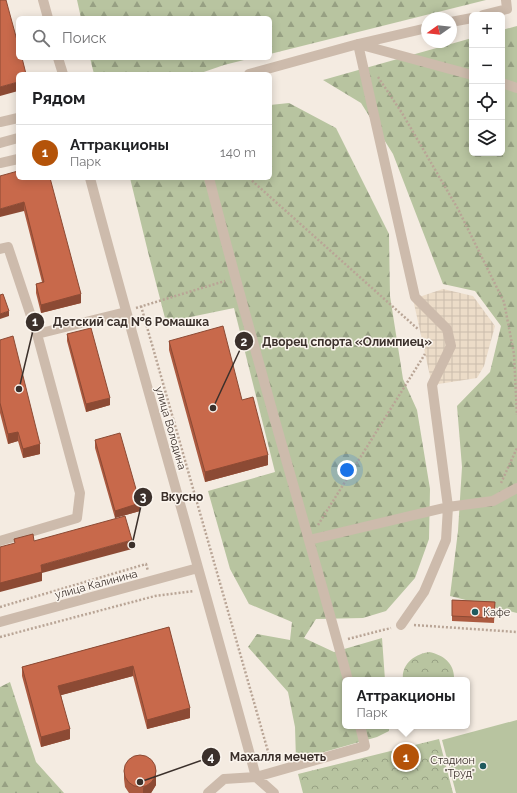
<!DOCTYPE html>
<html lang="ru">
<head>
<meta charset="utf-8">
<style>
	:root { --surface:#fff; --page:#f6f6f6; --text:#202124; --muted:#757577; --line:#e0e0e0; --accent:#b45309 }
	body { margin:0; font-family:Raleway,sans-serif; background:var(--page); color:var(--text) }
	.controls { position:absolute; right:12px; top:12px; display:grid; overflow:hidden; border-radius:6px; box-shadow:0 2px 10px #0003 }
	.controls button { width:36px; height:36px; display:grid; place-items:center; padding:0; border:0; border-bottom:1px solid var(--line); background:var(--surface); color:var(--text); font:20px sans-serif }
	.compass { position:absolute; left:421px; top:12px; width:36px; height:36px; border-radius:50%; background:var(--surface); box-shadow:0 2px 10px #0003; rotate:255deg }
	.you { position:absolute; left:347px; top:470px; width:14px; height:14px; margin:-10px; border:3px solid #fff; border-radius:50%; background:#1a73e8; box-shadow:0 0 0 6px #1a73e833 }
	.badge { display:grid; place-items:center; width:26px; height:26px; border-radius:50%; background:var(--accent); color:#fff; font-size:13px; font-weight:700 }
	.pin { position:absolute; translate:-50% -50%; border:2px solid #fff; box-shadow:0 1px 4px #0006 }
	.popup { position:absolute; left:342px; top:677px; width:128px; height:52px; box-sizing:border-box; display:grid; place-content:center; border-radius:6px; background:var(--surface); filter:drop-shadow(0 1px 3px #0005); font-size:13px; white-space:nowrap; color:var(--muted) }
	.popup b { font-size:15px; color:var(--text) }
	.popup::after { content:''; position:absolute; left:50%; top:100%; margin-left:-8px; border:8px solid transparent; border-top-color:var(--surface) }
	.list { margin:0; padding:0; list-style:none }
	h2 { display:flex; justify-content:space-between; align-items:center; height:52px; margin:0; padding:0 16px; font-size:17px }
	h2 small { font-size:13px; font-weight:400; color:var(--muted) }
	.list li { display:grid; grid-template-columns:26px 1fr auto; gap:12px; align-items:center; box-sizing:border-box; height:56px; padding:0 16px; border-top:1px solid var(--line) }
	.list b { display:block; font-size:15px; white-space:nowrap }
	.list p { margin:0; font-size:13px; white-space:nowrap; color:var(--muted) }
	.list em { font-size:13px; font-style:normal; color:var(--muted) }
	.icon { flex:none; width:22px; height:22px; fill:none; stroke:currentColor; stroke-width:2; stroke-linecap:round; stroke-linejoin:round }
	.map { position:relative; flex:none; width:517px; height:793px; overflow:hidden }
	.search { position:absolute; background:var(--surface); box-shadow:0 2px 10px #0003; left:16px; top:16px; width:256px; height:44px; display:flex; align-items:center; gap:10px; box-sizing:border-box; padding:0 14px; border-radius:6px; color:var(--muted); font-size:15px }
	.panel { position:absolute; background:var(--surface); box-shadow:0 2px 10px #0003; left:16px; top:72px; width:256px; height:108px; border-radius:6px }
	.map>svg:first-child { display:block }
</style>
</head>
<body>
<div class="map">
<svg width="517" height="793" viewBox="0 0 517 793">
	<defs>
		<pattern id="forest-firs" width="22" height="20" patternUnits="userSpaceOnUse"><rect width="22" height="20" fill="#b8c4a0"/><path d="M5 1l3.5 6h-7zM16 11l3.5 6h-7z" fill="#97a083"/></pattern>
		<pattern id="park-crowns" width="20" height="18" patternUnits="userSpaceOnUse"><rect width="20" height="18" fill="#b8c4a0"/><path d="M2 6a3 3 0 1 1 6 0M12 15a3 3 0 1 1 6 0" fill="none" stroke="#97a083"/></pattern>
		<pattern id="plaza-grid" width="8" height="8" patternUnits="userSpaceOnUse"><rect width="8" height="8" fill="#ecdcc8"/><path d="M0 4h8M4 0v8" fill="none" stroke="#cbbdac"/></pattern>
	</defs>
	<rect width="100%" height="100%" fill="#f4ebe1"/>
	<path fill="url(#forest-firs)" d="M77 0H486L270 54V18H81Z
		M517 26V613L450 596 458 531 462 467 457 406 490 372 501 326 475 291 443 284 393 154 361 103 323 80 472 38V153H502V30Z
		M90 58H252L224 65 198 74H94Z
		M289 103 336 128 389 234 390 296 403 379 417 410 430 489 429 539 415 578 386 611 363 618 316 619 304 638 334 652 382 638 385 680H345V726H389V731L377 737 296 760 295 727 288 692 248 647 257 634 290 640 292 622 249 604 230 569 208 491 275 472 234 308 166 322 148 252 130 178H270V105Z
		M10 682 36 762 64 793H0V687Z"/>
	<path fill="url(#park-crowns)" d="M429 652C444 655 455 664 454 680H403C401 664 415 654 429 652Z
		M439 739 453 793H303L298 774Z"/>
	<path fill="#b8c4a0" d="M517 720V793H456L442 740Z"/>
	<path fill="url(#plaza-grid)" d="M443 289 473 296 495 326 484 366 477 378 432 385 413 299Z"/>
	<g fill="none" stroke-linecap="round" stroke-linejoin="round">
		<path stroke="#b9a596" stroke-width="2.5" stroke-dasharray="2 2" stroke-linecap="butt" d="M378 77 402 113 458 209 504 302 514 354 517 415
			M249 178 419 330
			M141 306 271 762
			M136 308 225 281
			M501 483 517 448
			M318 525 425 354
			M0 607 146 564 148 571
			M414 625 517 632
			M0 637 155 596 194 591
			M348 639 391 628"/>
		<path stroke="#cdbbac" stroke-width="10" d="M43 0 48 18
			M483 15 507 9 506 0
			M451 22 472 18
			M58 58 63 74
			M249 74 358 44 427 28
			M502 83 517 88
			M0 122 18 118
			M0 143 18 138
			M0 163 18 159
			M90 178C143 378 202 577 256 777L274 793
			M209 178C252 346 302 512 348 680
			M0 249 8 247 37 334
			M309 540 448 507 493 501 517 488
			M0 541 77 518 80 493 37 334 126 312
			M0 622 198 568
			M401 625 424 592 446 540 448 507 432 385 451 346 447 329 415 297 358 44 472 75
			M208 793 224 779 256 777 365 746 360 726"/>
	</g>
	<path fill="#ac5a40" d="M18 171 81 303 41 313 36 293V284L42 282 24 211Z
		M67 334 110 405 86 412 67 341Z
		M0 340 40 454 23 458 18 441 8 444 0 413Z
		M169 341 242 400 268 465 205 482 169 350Z
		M95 440 140 511 115 518 95 448Z
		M452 600 495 602 494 623 452 621Z
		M169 627 190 718 147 729 133 676 61 695 70 739 41 747 22 676V667Z
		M124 769 156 785 151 793H129L125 787 124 779Z"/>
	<path fill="#8c4a34" d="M18 82V91L0 96V87Z
		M24 202V211L0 217V209Z
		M81 294V303L41 313V305Z
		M9 311V316L0 319V314Z
		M110 398V405L86 412V404Z
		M18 432V441L8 444V434Z
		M40 444V454L23 458V449Z
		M268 455V465L205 482V472Z
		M140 503V511L115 518V511Z
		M132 540V549L42 573V581L0 592V583L41 565Z
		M133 666V676L58 696V686Z
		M190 708V718L147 729V720Z
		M70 729V739L41 747V737Z
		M156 769V785L151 793H143V788Z"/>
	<path fill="#c8694b" stroke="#8c4a34" d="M0 0H6L18 44V58H22L26 74H18V82L0 87Z
		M18 171V178H50L81 294 41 305 36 284 44 282 24 202 0 209V176Z
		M3 294 9 311 0 314V295Z
		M223 326 242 400 253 397 268 455 205 472 169 341Z
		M91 328 110 398 86 404 67 334Z
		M13 336 40 444 23 449 18 432 8 434 0 403V340Z
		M120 433 140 503 115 511 95 440Z
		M125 516 132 540 41 565 42 572 0 583V547L15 543 14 539 33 534 34 541Z
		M452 600 495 602 494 618 452 616Z
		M169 627 190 708 147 720 133 666 58 686 70 729 41 737 22 667Z
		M124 771a16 16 0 1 1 32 0a16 16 0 1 1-32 0Z"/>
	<g fill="#1f5a5e" stroke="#fbf5ee" stroke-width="1.5">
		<circle cx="475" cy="612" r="4"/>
		<circle cx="483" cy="766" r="4"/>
	</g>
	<g text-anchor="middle" stroke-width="3" stroke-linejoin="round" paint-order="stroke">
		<g font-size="11" fill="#3b302b" stroke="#fbf5ee">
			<text transform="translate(171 428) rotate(74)" y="4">улица Володина</text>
			<text transform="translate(96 584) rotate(-15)" y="4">улица Калинина</text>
		</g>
		<g font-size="11" fill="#3b302b" stroke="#fbf5ee" text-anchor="start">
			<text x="483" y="616">Кафе</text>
			<text x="475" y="764" text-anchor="end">Стадион<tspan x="475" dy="13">"Труд"</tspan></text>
		</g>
	</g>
	<path fill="none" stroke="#3b302b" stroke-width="1.5" d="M19 389L35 322M213 408L244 341M132 545L143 497M140 782L211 757"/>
	<g fill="#3b302b" stroke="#fbf5ee" stroke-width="1.5">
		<circle cx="19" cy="389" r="4"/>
		<circle cx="213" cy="408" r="4"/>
		<circle cx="132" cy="545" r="4"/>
		<circle cx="140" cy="782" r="4"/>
		<circle cx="35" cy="322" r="10"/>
		<circle cx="244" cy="341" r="10"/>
		<circle cx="143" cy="497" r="10"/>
		<circle cx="211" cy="757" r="10"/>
	</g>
	<g font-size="12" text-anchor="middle" font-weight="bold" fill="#fff">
		<text x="35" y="326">1</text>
		<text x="244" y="346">2</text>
		<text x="143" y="501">3</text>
		<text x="211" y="761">4</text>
	</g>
	<g font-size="12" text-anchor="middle" font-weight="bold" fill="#3b302b" stroke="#fbf5ee" stroke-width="3" stroke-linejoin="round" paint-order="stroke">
		<text x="131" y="326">Детский сад №6 Ромашка</text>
		<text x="347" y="346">Дворец спорта «Олимпиец»</text>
		<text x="182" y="501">Вкусно</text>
		<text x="278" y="761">Махалля мечеть</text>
	</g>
</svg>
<div class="controls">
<button>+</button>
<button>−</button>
<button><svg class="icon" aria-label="locate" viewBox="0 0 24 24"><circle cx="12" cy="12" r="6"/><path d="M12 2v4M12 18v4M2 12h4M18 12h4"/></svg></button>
<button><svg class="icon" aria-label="layers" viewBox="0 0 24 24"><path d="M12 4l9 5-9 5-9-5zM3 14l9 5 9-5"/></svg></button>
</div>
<svg class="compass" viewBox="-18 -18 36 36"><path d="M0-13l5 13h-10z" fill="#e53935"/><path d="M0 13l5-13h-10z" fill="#757577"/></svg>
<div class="you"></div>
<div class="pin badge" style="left:406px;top:757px">1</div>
<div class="popup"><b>Аттракционы</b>Парк</div>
<div class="search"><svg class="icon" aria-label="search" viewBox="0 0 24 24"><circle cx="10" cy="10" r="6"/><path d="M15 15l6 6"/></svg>Поиск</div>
<section class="panel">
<h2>Рядом<small></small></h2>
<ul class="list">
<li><span class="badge">1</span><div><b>Аттракционы</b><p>Парк</p></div><em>140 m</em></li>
</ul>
</section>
</div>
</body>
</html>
